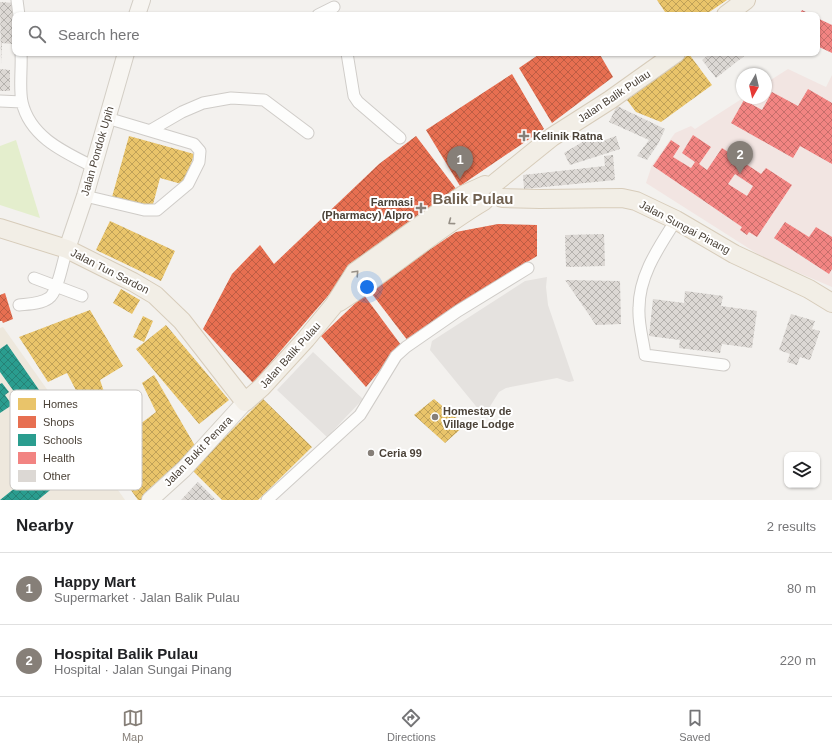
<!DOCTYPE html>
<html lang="en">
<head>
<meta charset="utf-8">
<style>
	:root { --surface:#fff; --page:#f6f6f6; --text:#202124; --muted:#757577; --line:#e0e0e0; --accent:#867f78 }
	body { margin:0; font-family:Helvetica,sans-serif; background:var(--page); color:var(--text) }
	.controls { position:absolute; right:12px; bottom:12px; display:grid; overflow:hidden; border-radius:8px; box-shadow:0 1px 3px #0004 }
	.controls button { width:36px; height:36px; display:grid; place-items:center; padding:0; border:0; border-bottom:1px solid var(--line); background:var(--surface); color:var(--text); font:20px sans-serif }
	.compass { position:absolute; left:736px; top:68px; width:36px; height:36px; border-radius:50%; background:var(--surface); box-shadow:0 1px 3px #0004; rotate:188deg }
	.you { position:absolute; left:367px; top:287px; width:14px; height:14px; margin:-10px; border:3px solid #fff; border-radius:50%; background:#1a73e8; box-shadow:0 0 0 6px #1a73e833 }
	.badge { display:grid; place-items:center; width:26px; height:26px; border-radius:50%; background:var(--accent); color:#fff; font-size:13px; font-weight:700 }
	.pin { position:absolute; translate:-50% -33px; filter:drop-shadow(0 1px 2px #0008) }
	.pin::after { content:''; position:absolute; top:21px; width:14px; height:12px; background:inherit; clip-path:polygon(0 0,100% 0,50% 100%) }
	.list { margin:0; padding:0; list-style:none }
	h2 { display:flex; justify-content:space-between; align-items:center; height:52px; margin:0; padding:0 16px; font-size:17px }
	h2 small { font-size:13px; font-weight:400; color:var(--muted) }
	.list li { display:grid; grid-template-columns:26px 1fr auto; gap:12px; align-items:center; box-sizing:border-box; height:72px; padding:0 16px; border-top:1px solid var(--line) }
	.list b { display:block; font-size:15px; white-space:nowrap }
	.list p { margin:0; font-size:13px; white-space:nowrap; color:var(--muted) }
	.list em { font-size:13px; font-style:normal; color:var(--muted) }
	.icon { flex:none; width:22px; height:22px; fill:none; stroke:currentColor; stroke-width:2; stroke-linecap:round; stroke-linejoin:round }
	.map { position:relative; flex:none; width:832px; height:500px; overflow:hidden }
	.search { position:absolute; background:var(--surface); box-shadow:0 1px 3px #0004; left:12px; right:12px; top:12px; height:44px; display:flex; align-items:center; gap:10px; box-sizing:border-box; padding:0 14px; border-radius:8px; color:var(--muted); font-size:15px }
	.sheet { height:196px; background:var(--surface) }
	nav { display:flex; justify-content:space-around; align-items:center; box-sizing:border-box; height:56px; border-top:1px solid var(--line); background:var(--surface); font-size:11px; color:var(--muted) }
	nav a { display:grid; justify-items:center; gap:2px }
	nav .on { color:var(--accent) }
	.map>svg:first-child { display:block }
</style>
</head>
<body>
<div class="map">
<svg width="832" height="500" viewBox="0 0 832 500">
	<defs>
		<pattern id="homes-cross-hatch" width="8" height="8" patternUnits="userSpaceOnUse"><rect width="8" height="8" fill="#e9c46a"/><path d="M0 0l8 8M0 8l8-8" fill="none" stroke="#bfa158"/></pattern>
		<pattern id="shops-cross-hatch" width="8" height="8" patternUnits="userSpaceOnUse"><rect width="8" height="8" fill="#e76f51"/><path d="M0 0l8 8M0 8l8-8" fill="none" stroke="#bd5d44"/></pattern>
		<pattern id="schools-cross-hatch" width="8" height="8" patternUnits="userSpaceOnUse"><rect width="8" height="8" fill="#2a9d8f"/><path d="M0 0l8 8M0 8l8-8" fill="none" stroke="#268276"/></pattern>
		<pattern id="health-cross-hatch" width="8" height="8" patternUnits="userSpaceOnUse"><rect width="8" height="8" fill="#f28482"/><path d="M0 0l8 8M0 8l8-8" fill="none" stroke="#c66e6b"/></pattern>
		<pattern id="building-cross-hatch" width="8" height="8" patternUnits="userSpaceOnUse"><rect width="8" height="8" fill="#dcd8d4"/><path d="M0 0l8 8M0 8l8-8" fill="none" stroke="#b4b1ad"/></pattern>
	</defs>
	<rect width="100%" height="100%" fill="#f3f1ee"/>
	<path fill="#eee8dd" d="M3 327 125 500H0V328Z"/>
	<path fill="#f2e5e2" d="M788 69 826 87 832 75V287L764 258 646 183 652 165 675 133 691 126 695 129 743 98H766V83Z"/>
	<path fill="#e4eecd" d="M16 140 40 218 0 205V146Z"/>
	<path fill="#e5e2df" d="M547 277 546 287 548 305 574 381 569 382 557 378 506 388 499 392 484 416 430 350 432 341 525 281Z
		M313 352 363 399 327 437 277 390Z"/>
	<path fill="url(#homes-cross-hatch)" d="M657 0H727L705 15H667Z
		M689 54 712 85 661 122 636 112 627 100Z
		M129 136 194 154 185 185 160 178 152 208 112 197Z
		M110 221 175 251 161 281 96 250Z
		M121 289 140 300 132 314 113 303Z
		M90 310 123 366 100 380 113 418 95 427 67 373 48 382 19 337Z
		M143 316 153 321 144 342 133 337Z
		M166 325 229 400 199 424 136 349Z
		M154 375 198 451 142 500H138L116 469 131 457 123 437 156 412 142 383Z
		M263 399 312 447 258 500H222L192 470Z
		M434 399 465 425 445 443 414 415Z"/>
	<path fill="url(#shops-cross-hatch)" d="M541 53H599L613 77 552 123 519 68Z
		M512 74 544 129 460 186 426 130Z
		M416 136 457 190 358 261 253 383 203 329 232 274 260 245 274 264 379 164Z
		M498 224 537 225V256L503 277 408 341 369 290 456 232Z
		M5 293 13 319 3 323 2 321H0V295Z
		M364 295 401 345 366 387 321 336Z"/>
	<path fill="url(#schools-cross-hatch)" d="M7 344 67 430 50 442 0 372V349Z
		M2 383 9 392 5 395 12 405 0 413V384Z
		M62 450 77 468 38 500H0Z"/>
	<path fill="url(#health-cross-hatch)" fill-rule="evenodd" d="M802 10 812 15H799Z
		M817 18 832 25V53L817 46Z
		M808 89 832 103V164L800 146 793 158 731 123 744 100 762 110 772 92 798 106Z
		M693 135 711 147 699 164 707 170 722 148 761 174 766 168 792 185 757 237 749 232 747 235 740 230 742 227 653 166 671 140 680 146 673 157 691 168 695 162 682 153ZM735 174 753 186 747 196 728 184Z
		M785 222 809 237 816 227 832 237V269L829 274 774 238Z"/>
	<path fill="url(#building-cross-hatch)" d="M0 2 14 3 12 44 2 43 1 64Z
		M711 53H748L716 78 702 60Z
		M0 69 10 70V91H0Z
		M617 106 665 129 658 144 647 160 637 156 649 140 609 122Z
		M599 132 602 141 616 136 620 149 570 165 564 153Z
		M613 155 615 180 524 189 523 175 605 166 604 156Z
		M604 234 605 266 566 267 565 235Z
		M565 280 620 281 621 324 596 325Z
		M685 291 723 296 721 306 757 311 752 348 722 344 720 353 679 348 680 340 649 336 653 299 684 303Z
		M791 314 815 321 812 329 820 331 810 360 800 357 797 365 787 362 790 354 779 350Z
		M198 482 216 500H181Z"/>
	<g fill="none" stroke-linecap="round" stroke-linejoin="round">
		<defs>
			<path id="street" d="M17 0 19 15
				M318 15 334 7
				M21 53C22 69 19 87 22 102 30 137 64 152 92 166
				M347 53 354 96 358 102 400 138
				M0 101 22 102
				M151 130 182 112 203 103 231 98 264 100 308 133
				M85 196 144 210H157L188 184 199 162 200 151 194 144 107 118
				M676 220C659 247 639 275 639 308 638 324 643 339 645 355L724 365
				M34 278 82 296
				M19 305C28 304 41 304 49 298 58 292 63 260 67 249
				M267 500 360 415 396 356 406 347 458 311 528 268"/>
			<path id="secondary" d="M137 15 142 0
				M67 249 85 196 126 53
				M150 500 184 469 245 402"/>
			<path id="primary" d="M726 15 746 0
				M495 183 552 137 610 100 676 53
				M502 198 540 199 622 198 636 201 676 220 734 254 809 289 832 303
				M0 228 67 249 133 282 155 295 182 321 245 402 262 387 306 339 334 305 355 272 463 195 485 185
				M339 302C389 271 433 231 484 201"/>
		</defs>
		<use href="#street" stroke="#cfccc8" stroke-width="13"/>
		<use href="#secondary" stroke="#d3cec5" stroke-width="18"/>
		<use href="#primary" stroke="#d7ccba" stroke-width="20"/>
		<use href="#street" stroke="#fdfdfc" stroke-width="11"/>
		<use href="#secondary" stroke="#f7f5f1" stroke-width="16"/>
		<use href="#primary" stroke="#f2eee6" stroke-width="18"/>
	</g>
	<defs><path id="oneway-chevron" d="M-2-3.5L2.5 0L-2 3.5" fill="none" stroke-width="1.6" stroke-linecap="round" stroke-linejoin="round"/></defs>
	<g stroke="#968f86">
		<use href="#oneway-chevron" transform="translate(451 222) rotate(143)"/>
		<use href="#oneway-chevron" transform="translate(356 273) rotate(-47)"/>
	</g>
	<g fill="#867f78" stroke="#fff" stroke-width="1.5">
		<path d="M522 130h4v4h4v4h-4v4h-4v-4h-4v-4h4z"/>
		<path d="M419 202h4v4h4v4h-4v4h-4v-4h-4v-4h4z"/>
		<circle cx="435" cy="417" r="4"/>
		<circle cx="371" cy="453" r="4"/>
	</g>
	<g text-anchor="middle" stroke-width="4" stroke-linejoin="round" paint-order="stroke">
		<g font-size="11" fill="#4b4238" stroke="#fff">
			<text transform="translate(614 96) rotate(-34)" y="4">Jalan Balik Pulau</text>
			<text transform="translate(97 151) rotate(-74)" y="4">Jalan Pondok Upih</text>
			<text transform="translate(685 227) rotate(28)" y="4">Jalan Sungai Pinang</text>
			<text transform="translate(110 271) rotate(27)" y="4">Jalan Tun Sardon</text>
			<text transform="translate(290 355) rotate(-48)" y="4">Jalan Balik Pulau</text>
			<text transform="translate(198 451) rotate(-46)" y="4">Jalan Bukit Penara</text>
		</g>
		<g font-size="11" font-weight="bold" fill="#4b4238" stroke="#fff" text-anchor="start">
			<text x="533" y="140">Kelinik Ratna</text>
			<text x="413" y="206" text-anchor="end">Farmasi<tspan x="413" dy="13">(Pharmacy) Alpro</tspan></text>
			<text x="443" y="415">Homestay de<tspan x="443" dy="13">Village Lodge</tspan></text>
			<text x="379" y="457">Ceria 99</text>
		</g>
		<g font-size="15" font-weight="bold" fill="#6f5f4e" stroke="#fff">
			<text x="473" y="204">Balik Pulau</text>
		</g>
	</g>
	<rect x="10" y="390" width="132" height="100" rx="6" fill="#fff" stroke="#c9c6c3" stroke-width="1"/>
	<rect x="18" y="398" width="18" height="12" fill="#e9c46a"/>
	<rect x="18" y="416" width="18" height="12" fill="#e76f51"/>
	<rect x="18" y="434" width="18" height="12" fill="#2a9d8f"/>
	<rect x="18" y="452" width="18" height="12" fill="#f28482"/>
	<rect x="18" y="470" width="18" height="12" fill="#dcd8d4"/>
	<g font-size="11" fill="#4b4238">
		<text x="43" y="408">Homes</text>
		<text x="43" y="426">Shops</text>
		<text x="43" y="444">Schools</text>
		<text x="43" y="462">Health</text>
		<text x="43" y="480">Other</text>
	</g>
</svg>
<div class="controls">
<button><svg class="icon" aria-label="layers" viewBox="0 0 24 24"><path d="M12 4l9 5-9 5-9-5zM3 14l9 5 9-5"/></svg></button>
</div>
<svg class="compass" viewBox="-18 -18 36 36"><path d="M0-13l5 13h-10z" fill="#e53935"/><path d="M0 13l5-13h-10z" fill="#757577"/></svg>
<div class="you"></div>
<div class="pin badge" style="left:460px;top:179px">1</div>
<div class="pin badge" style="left:740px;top:174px">2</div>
<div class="search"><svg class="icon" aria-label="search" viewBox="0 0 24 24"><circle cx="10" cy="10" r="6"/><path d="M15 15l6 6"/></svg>Search here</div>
</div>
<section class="sheet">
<h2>Nearby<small>2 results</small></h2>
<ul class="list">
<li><span class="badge">1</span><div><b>Happy Mart</b><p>Supermarket · Jalan Balik Pulau</p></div><em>80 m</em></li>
<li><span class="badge">2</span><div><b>Hospital Balik Pulau</b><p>Hospital · Jalan Sungai Pinang</p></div><em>220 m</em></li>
</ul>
</section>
<nav>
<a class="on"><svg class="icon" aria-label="map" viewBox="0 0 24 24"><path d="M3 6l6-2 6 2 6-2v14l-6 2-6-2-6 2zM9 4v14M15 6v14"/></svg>Map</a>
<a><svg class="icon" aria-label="directions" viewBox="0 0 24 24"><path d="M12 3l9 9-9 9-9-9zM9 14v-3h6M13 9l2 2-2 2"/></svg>Directions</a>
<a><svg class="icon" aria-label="saved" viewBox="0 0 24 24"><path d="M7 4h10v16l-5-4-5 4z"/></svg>Saved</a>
</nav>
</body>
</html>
